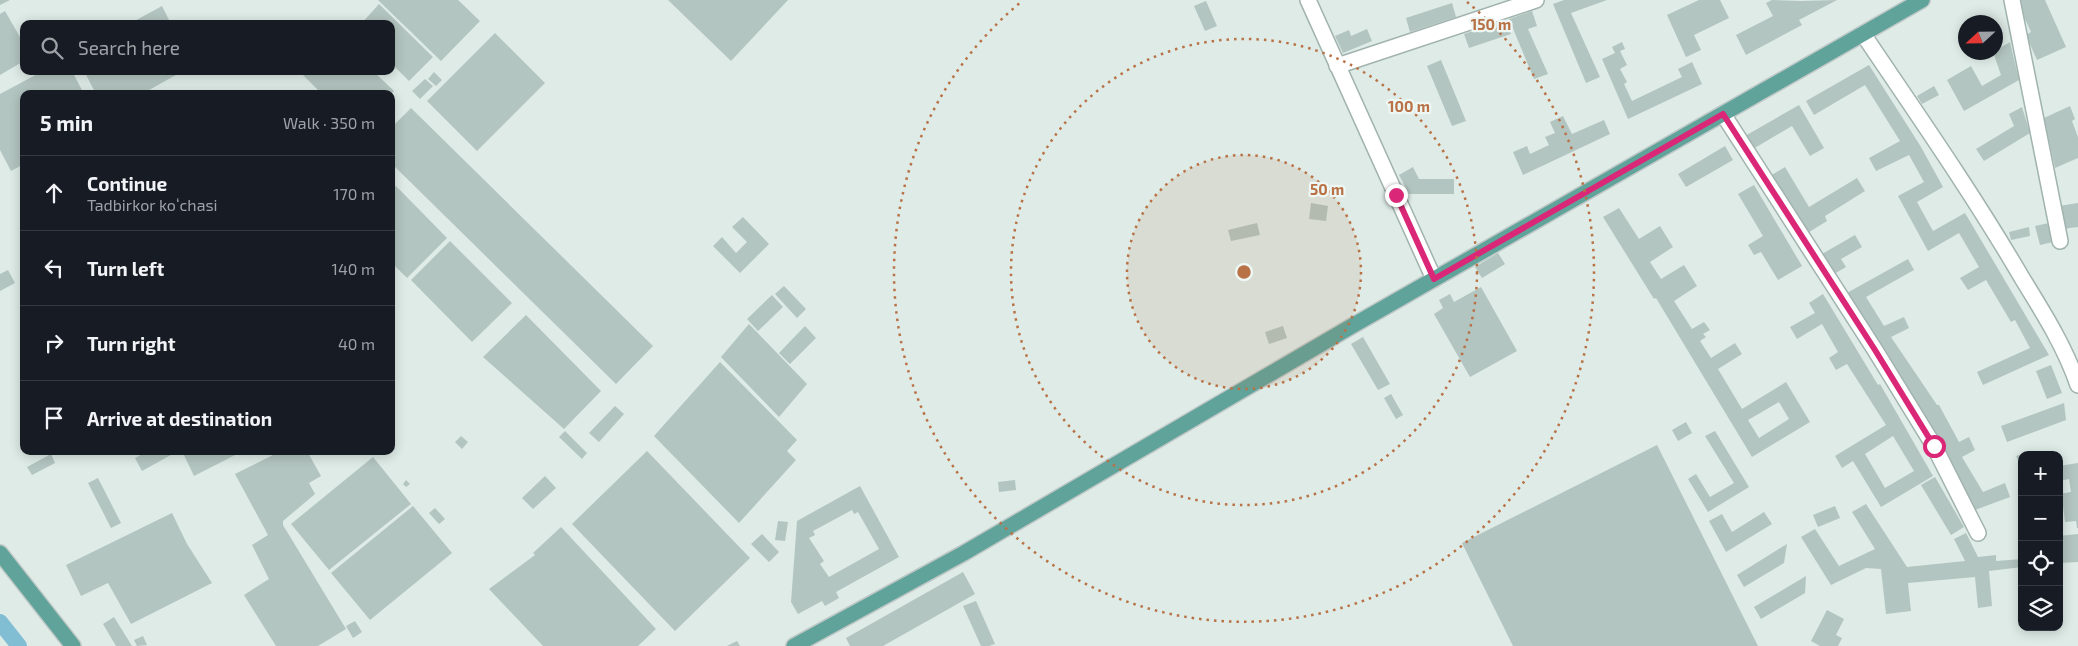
<!DOCTYPE html>
<html lang="en">
<head>
<meta charset="utf-8">
<style>
	:root { --surface:#171b24; --page:#242831; --text:#f1f3f6; --muted:#9ea1a6; --line:#363941 }
	body { margin:0; font-family:"Exo 2",sans-serif; background:var(--page); color:var(--text) }
	.controls { position:absolute; right:15px; bottom:15px; display:grid; overflow:hidden; border-radius:10px; box-shadow:0 2px 12px #0003 }
	.controls button { width:45px; height:45px; display:grid; place-items:center; padding:0; border:0; border-bottom:1px solid var(--line); background:var(--surface); color:var(--text); font:25px sans-serif }
	.compass { position:absolute; left:1958px; top:15px; width:45px; height:45px; border-radius:50%; background:var(--surface); box-shadow:0 2px 12px #0003; rotate:248deg }
	.stop { position:absolute; width:15px; height:15px; margin:-11px; border:4px solid #db2777; border-radius:50%; background:#fff }
	.stop.end { background:#db2777; border-color:#fff; box-shadow:0 1px 5px #0008 }
	.list { margin:0; padding:0; list-style:none }
	h2 { display:flex; justify-content:space-between; align-items:center; height:65px; margin:0; padding:0 20px; font-size:21px }
	h2 small { font-size:16px; font-weight:400; color:var(--muted) }
	.list li { display:grid; grid-template-columns:32px 1fr auto; gap:15px; align-items:center; box-sizing:border-box; height:75px; padding:0 20px; border-top:1px solid var(--line) }
	.list b { display:block; font-size:19px; white-space:nowrap }
	.list p { margin:0; font-size:16px; white-space:nowrap; color:var(--muted) }
	.list em { font-size:16px; font-style:normal; color:var(--muted) }
	.icon { flex:none; width:28px; height:28px; fill:none; stroke:currentColor; stroke-width:2; stroke-linecap:round; stroke-linejoin:round }
	.map { position:relative; flex:none; width:2078px; height:646px; overflow:hidden }
	.search { position:absolute; background:var(--surface); box-shadow:0 2px 12px #0003; left:20px; top:20px; width:375px; height:55px; display:flex; align-items:center; gap:12px; box-sizing:border-box; padding:0 18px; border-radius:10px; color:var(--muted); font-size:19px }
	.panel { position:absolute; background:var(--surface); box-shadow:0 2px 12px #0003; left:20px; top:90px; width:375px; height:365px; border-radius:10px }
	.map>svg:first-child { display:block }
</style>
</head>
<body>
<div class="map">
<svg width="2078" height="646" viewBox="0 0 2078 646">
	<rect width="100%" height="100%" fill="#deebe6"/>
	<g fill="none" stroke-linecap="round" stroke-linejoin="round">
		<path stroke="#81bed4" stroke-width="16" d="M0 622 19 646"/>
	</g>
	<path fill="#b3c5c0" fill-rule="evenodd" d="M0 0H10L0 5Z
		M378 0H458L480 21 441 61Z
		M668 0H788L731 61Z
		M1564 0H1607L1571 13 1600 77 1586 83 1553 4Z
		M1699 0H1720L1729 18 1694 35 1701 50 1686 57 1667 15Z
		M1772 0 1801 1 1837 0 1799 20 1802 25 1746 55 1736 35 1773 16 1766 3Z
		M2020 0H2045L2066 47 2037 60 2026 35 2031 32 2019 6 2022 5Z
		M1206 1 1217 26 1205 31 1194 6Z
		M1452 3 1456 17 1410 32 1406 18Z
		M379 4 433 57 409 81 391 63V24H361Z
		M162 6 171 24H129Z
		M5 11 24 44V61L0 75V14Z
		M1532 11 1537 26 1528 29 1548 74 1534 79 1509 19Z
		M1507 20 1511 34 1469 48 1464 34Z
		M1367 29 1372 41 1343 53 1335 36 1349 30 1351 36Z
		M495 33 545 83 477 151 427 101Z
		M1622 42 1625 49 1620 51 1627 65 1620 69 1627 82 1624 84 1632 101 1682 77 1678 69 1692 62 1702 84 1628 119 1602 59 1615 53 1612 47Z
		M2010 42 2019 80 1964 111 1947 80 1971 66 1982 86 2001 75 1993 52Z
		M1441 60 1466 121 1452 126 1427 66Z
		M1869 65 1921 147 1943 187 1917 202 1933 231 1965 213 2049 355 1983 385 1977 372 2030 348 2015 320 2011 322 1986 280 1968 290 1960 278 1979 267 1959 233 1928 251 1898 196 1924 182 1909 155 1876 171 1869 158 1900 141 1865 85 1814 115 1806 101Z
		M43 71H72L84 94H24V164L11 171 0 150V94Z
		M84 71H183L142 94H96Z
		M299 71H373L394 91 391 94H322Z
		M434 72 442 80 436 86 428 79Z
		M425 79 433 86 420 99 412 91Z
		M1934 86 1939 95 1922 104 1917 96Z
		M1799 105 1824 148 1810 156 1792 126 1753 149 1745 136Z
		M2070 106 2075 119 2072 121 2078 137V158L2055 168 2044 118Z
		M2022 107 2030 133 1984 161 1976 149 2014 126 2009 114Z
		M411 108 653 346 616 384 391 163V128Z
		M1563 116 1572 134 1604 120 1610 134 1523 175 1513 152 1527 146 1530 154 1549 145 1545 137 1555 133 1550 122Z
		M1725 146 1733 160 1686 187 1678 174Z
		M1413 167 1419 179H1454V194H1409L1399 175Z
		M1785 167 1809 207 1857 178 1865 191 1825 216 1827 221 1806 234 1770 176Z
		M1754 185 1802 266 1778 280 1761 252 1754 255 1748 245 1763 236 1738 194Z
		M396 186 447 238 407 278 391 262V191Z
		M1311 203 1328 206 1326 221 1309 219Z
		M2078 203V227L2062 229 2059 206Z
		M1619 208 1639 239 1660 226 1673 247 1650 262 1661 279 1684 265 1697 286 1674 301 1692 329 1704 322 1710 330 1703 334 1706 337 1700 341 1711 358 1735 343 1742 354 1718 369 1742 409 1786 382 1810 422 1752 457 1656 298 1654 299 1603 217ZM1779 402 1789 419 1759 438 1748 420Z
		M743 217 769 244 740 273 713 246 722 237 736 253 747 242 732 227Z
		M1257 223 1260 235 1231 241 1228 230Z
		M2049 223 2053 242 2040 245 2035 226Z
		M2029 227 2030 236 2011 240 2009 232Z
		M1855 235 1862 247 1841 259 1846 267 1834 274 1822 254Z
		M450 241 512 303 472 342 411 280Z
		M1498 253 1505 264 1482 278 1475 267Z
		M1908 259 1914 270 1866 297 1884 326 1904 317 1909 328 1891 337 1937 405H1939L1959 442 1969 437 1975 450 1962 457 1983 492 2005 483 2010 497 1975 510 1845 294Z
		M8 270 15 283 0 291V274Z
		M784 286 806 309 797 318 775 294Z
		M1481 287 1517 351 1470 377 1434 314 1443 308 1439 300 1450 294 1454 302Z
		M1823 294 1878 385 1880 384 1933 476 1881 507 1853 461 1842 468 1835 456 1886 425 1847 364 1836 370 1829 358 1838 352 1822 324 1797 339 1790 327 1815 313 1809 303ZM1893 436 1914 471 1885 488 1865 454Z
		M772 295 783 307 758 331 747 319Z
		M526 315 601 391 564 429 483 357Z
		M749 324 807 384 779 417 721 357Z
		M805 326 816 338 790 364 779 353Z
		M1283 326 1287 338 1269 344 1265 332Z
		M1363 337 1390 384 1378 390 1351 344Z
		M720 362 797 440 787 451 796 460 739 523 654 436Z
		M2051 365 2062 393 2047 399 2036 371Z
		M1391 394 1403 415 1396 419 1384 398Z
		M2064 403 2066 420 2007 442 2001 426Z
		M615 406 624 414 599 442 589 433Z
		M1686 422 1692 433 1678 441 1672 430Z
		M565 431 587 453 582 459 559 437Z
		M1715 431 1749 487 1708 512 1688 479 1696 474 1710 497 1734 483 1705 436Z
		M461 436 468 442 462 449 455 442Z
		M1657 445 1758 646H1513L1462 543Z
		M148 451H178L142 471 135 458Z
		M182 451H243L194 476Z
		M281 451H307L321 476 309 483 315 494 283 521V525L346 629 318 646H276L244 595 269 579 252 545 268 535 235 474Z
		M647 451 750 558 675 631 572 524Z
		M51 454 55 463 32 475 27 467Z
		M2022 454V461L2019 462 2016 456Z
		M373 457 411 504 329 570 291 524Z
		M2078 463V528H2077L2076 521 2065 522 2063 506H2059V494L2071 492 2069 479 2059 481V466Z
		M545 476 556 488 533 509 522 498Z
		M1935 477 1964 527 1951 535 1921 485Z
		M98 478 121 523 111 528 88 483Z
		M406 480 410 484 406 487 403 484Z
		M1015 480 1016 490 999 492 998 482Z
		M860 486 899 557 836 592 839 598 825 606 822 601 798 614 791 602 797 521ZM852 510 854 514 858 512 879 549 829 577 820 564 824 561 809 538 815 535 813 531Z
		M1866 504 1907 567 1965 561 1954 539 1966 533 1978 557 1996 555V561L2022 559V567L1989 571 1992 606 1978 608 1975 577 1908 583 1911 611 1886 614 1881 569 1866 568 1831 585 1801 537 1815 529 1839 566 1875 549 1852 512Z
		M413 506 452 553 370 620 331 573Z
		M1835 506 1840 518 1818 527 1813 515Z
		M435 508 445 519 439 524 429 513Z
		M1764 512 1772 524 1726 552 1709 521 1722 514 1732 532Z
		M172 513 187 544 212 583 131 624 108 583 81 596 66 565Z
		M778 521 788 522 785 541 775 540Z
		M561 527 656 629 638 646H543L489 589 535 555 533 553Z
		M762 534 779 552 769 562 751 544Z
		M2078 534V562L2059 563V536Z
		M1787 544 1784 563 1744 587 1737 575Z
		M963 572 975 594 883 646H850L846 638Z
		M1806 576 1805 593 1761 619 1754 607Z
		M976 601 995 644 989 646H981L963 606Z
		M1827 610 1844 619 1836 635 1842 638 1838 646H1820L1811 641Z
		M114 617 132 646H116L103 624Z
		M355 621 362 632 353 638 346 626Z
		M143 636 147 645 137 646 134 640Z
		M737 641 740 646H727Z"/>
	<g fill="none" stroke-linecap="round" stroke-linejoin="round">
		<defs>
			<path id="minor" d="M1308 0 1434 279
				M2012 0 2060 241
				M1863 34C1917 114 1973 194 2022 278 2043 312 2065 347 2078 385
				M1337 66 1536 0
				M1723 114 1875 350 1934 446 1978 533"/>
			<path id="major" d="M0 553 73 646
				M794 646 964 553 1352 326 1922 0"/>
		</defs>
		<use href="#minor" stroke="#a1b3ae" stroke-width="18"/>
		<use href="#major" stroke="#c0c8c7" stroke-width="18"/>
		<use href="#minor" stroke="#fff" stroke-width="15"/>
		<use href="#major" stroke="#5fa39a" stroke-width="15"/>
	</g>
	<g fill="none" stroke-linecap="round" stroke-linejoin="round">
		<path stroke="#db2777" stroke-width="6" d="M1396 195 1434 279 1723 114 1875 350 1934 446"/>
	</g>
	<circle cx="1244" cy="272" r="117" fill="#b97245" fill-opacity=".12"/>
	<g fill="none" stroke="#b97245" stroke-width="2.5" stroke-dasharray="2.5 5">
		<circle cx="1244" cy="272" r="117"/>
		<circle cx="1244" cy="272" r="233"/>
		<path d="M1467 2A350 350 0 1 1 1021 2"/>
	</g>
	<circle cx="1244" cy="272" r="8" fill="#b97245" stroke="#eef7f4" stroke-width="2.5"/>
	<g font-size="15" text-anchor="middle" font-weight="bold" fill="#b97245" stroke="#eef7f4" stroke-width="4.5" stroke-linejoin="round" paint-order="stroke">
		<text x="1491" y="30">150 m</text>
		<text x="1409" y="112">100 m</text>
		<text x="1327" y="195">50 m</text>
	</g>
</svg>
<div class="controls">
<button>+</button>
<button>−</button>
<button><svg class="icon" aria-label="locate" viewBox="0 0 24 24"><circle cx="12" cy="12" r="6"/><path d="M12 2v4M12 18v4M2 12h4M18 12h4"/></svg></button>
<button><svg class="icon" aria-label="layers" viewBox="0 0 24 24"><path d="M12 4l9 5-9 5-9-5zM3 14l9 5 9-5"/></svg></button>
</div>
<svg class="compass" viewBox="-18 -18 36 36"><path d="M0-13l5 13h-10z" fill="#e53935"/><path d="M0 13l5-13h-10z" fill="#9ea1a6"/></svg>
<div class="stop" style="left:1934px;top:446px"></div>
<div class="stop end" style="left:1396px;top:195px"></div>
<div class="search"><svg class="icon" aria-label="search" viewBox="0 0 24 24"><circle cx="10" cy="10" r="6"/><path d="M15 15l6 6"/></svg>Search here</div>
<section class="panel">
<h2>5 min<small>Walk · 350 m</small></h2>
<ul class="list">
<li><svg class="icon" aria-label="ahead" viewBox="0 0 24 24"><path d="M12 20V5M6 11l6-6 6 6"/></svg><div><b>Continue</b><p>Tadbirkor koʻchasi</p></div><em>170 m</em></li>
<li><svg class="icon" aria-label="left" viewBox="0 0 24 24"><path d="M17 20v-9H6M10 6l-5 5 5 5"/></svg><div><b>Turn left</b></div><em>140 m</em></li>
<li><svg class="icon" aria-label="right" viewBox="0 0 24 24"><path d="M7 20v-9h11M14 6l5 5-5 5"/></svg><div><b>Turn right</b></div><em>40 m</em></li>
<li><svg class="icon" aria-label="arrive" viewBox="0 0 24 24"><path d="M6 21V4h12l-3 4 3 4H6"/></svg><div><b>Arrive at destination</b></div></li>
</ul>
</section>
</div>
</body>
</html>
